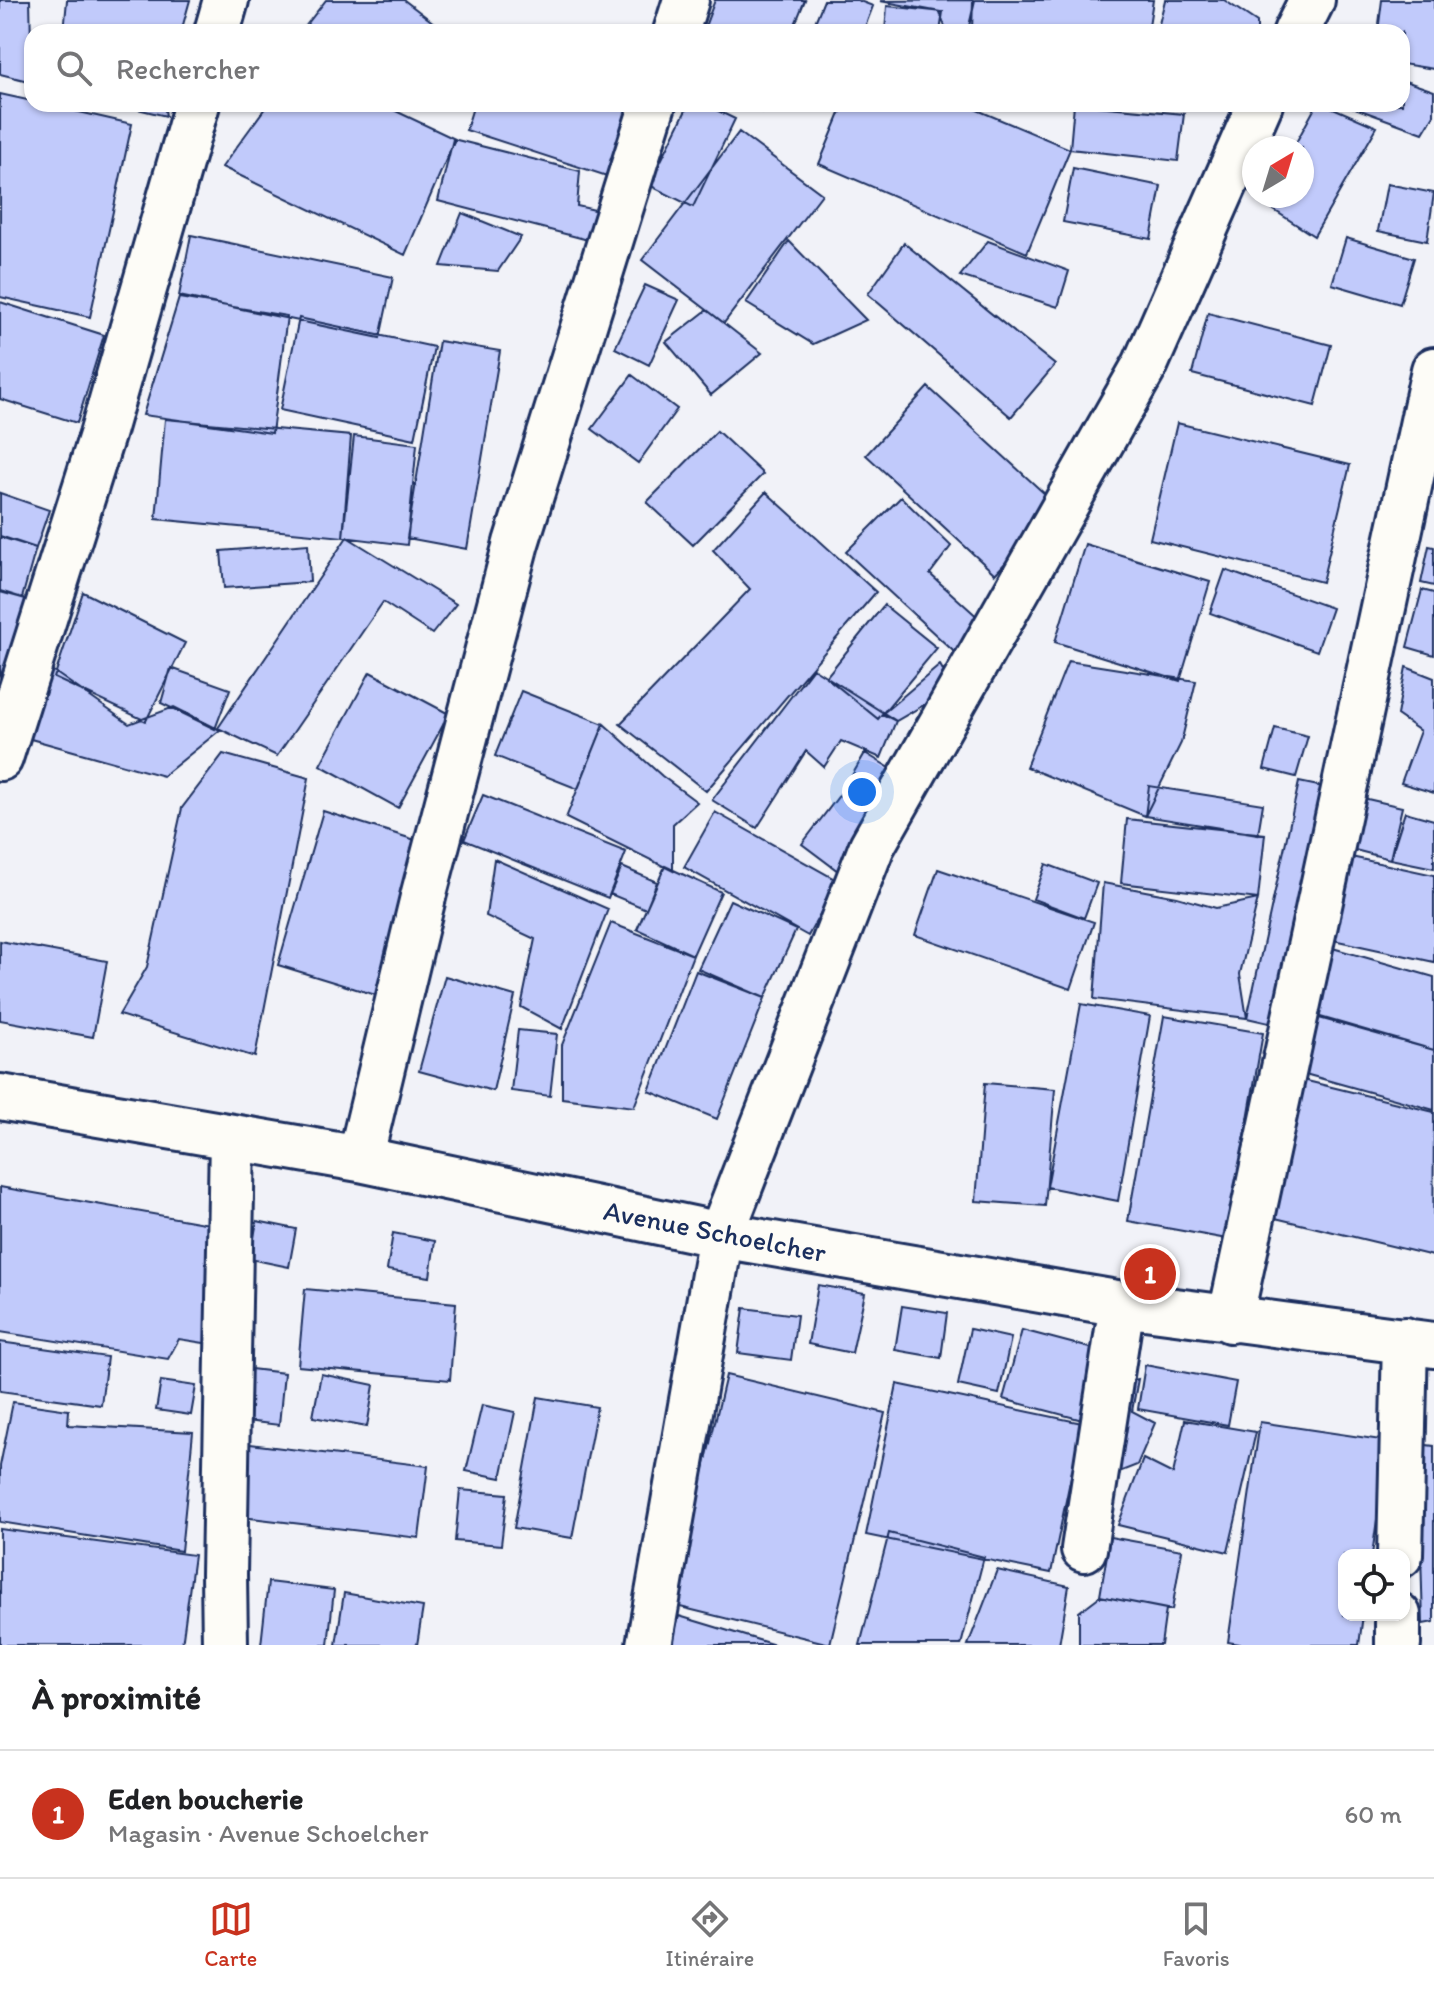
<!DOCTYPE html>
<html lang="fr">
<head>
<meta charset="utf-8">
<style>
	:root { --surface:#fff; --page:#f6f6f6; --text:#202124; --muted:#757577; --line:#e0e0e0; --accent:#c8321e }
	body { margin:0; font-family:Itim,sans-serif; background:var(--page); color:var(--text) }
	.controls { position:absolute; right:24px; bottom:24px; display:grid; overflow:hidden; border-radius:16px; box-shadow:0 2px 6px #0004 }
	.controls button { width:72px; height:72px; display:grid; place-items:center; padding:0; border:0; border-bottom:2px solid var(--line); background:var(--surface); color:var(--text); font:40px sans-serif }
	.compass { position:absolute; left:1242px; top:136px; width:72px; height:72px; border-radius:50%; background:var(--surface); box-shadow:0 2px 6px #0004; rotate:38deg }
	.you { position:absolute; left:862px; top:792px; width:28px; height:28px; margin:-20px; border:6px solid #fff; border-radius:50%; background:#1a73e8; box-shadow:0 0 0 12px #1a73e833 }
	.badge { display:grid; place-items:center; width:52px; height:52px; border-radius:50%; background:var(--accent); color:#fff; font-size:26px; font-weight:700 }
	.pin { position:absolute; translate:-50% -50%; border:4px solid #fff; box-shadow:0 2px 8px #0006 }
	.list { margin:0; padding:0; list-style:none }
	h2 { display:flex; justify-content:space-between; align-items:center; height:104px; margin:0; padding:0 32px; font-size:34px }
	h2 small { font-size:26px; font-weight:400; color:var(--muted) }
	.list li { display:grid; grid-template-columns:52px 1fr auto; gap:24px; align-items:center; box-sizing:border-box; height:128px; padding:0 32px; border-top:2px solid var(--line) }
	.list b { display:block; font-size:30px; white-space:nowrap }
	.list p { margin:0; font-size:26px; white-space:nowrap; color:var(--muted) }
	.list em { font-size:26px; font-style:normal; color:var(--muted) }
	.icon { flex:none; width:44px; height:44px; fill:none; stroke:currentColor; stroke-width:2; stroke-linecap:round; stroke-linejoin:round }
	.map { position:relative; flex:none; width:1434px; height:1645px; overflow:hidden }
	.search { position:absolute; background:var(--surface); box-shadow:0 2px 6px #0004; left:24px; right:24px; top:24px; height:88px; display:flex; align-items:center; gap:20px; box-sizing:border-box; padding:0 28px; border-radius:24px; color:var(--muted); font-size:30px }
	.sheet { height:232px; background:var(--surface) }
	nav { display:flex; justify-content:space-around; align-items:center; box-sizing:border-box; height:112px; border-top:2px solid var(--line); background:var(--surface); font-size:22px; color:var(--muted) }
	nav a { display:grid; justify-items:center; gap:4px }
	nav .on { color:var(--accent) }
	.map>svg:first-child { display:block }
</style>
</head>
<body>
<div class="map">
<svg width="1434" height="1645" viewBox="0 0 1434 1645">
	<rect width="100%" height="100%" fill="#f1f2f8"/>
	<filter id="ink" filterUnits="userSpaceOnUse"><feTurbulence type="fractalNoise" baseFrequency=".0125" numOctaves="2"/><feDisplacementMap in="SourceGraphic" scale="16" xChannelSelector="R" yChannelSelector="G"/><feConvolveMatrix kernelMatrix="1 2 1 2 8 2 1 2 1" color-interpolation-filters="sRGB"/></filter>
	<g filter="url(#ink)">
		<path fill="#c1cafb" stroke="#1b2f5e" stroke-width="2" d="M0 0H30L32 82 0 74Z
			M67 0H190L181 32H64Z
			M326 0H404L443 30 301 32Z
			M715 0H805L792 32H703Z
			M824 0H857L873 6 863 32H811Z
			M973 0 972 31 945 27 940 12 880 1Z
			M975 0H1153L1148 32H990L969 26Z
			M1165 0H1224L1257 22V32H1157Z
			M1382 0H1434V69L1402 64V32H1378Z
			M887 6 943 12 940 32H885Z
			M1402 80 1434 91V115L1423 133 1344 104H1402Z
			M0 94 32 101V104H44L132 124 90 317 0 297Z
			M117 104H164L166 116Z
			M268 104H381L455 139 405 255 222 167Z
			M474 104H633L613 178 466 130Z
			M689 104H704L735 119 693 207 649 185Z
			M739 104H765L761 112Z
			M844 104H963L1070 149 1027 253 819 164Z
			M1074 104 1184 114 1178 161 1070 149Z
			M1140 104H1254V111Z
			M1317 104H1324L1377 127 1314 236 1263 203 1267 196H1302V148H1293Z
			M739 132 822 194 724 323 642 260Z
			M453 139 580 171 577 206 608 213 596 242 438 201Z
			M1073 168 1161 186 1151 239 1063 222Z
			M1387 184 1434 193 1427 241 1378 231Z
			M462 213 521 237 498 271 441 266Z
			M191 235 393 277 380 338 179 296Z
			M1346 238 1414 258 1400 304 1332 284Z
			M789 241 866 320 813 344 746 303Z
			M988 241 1069 271 1058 307 960 276Z
			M904 243 1055 365 1011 417 868 294Z
			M645 285 679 300 649 365 615 348Z
			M179 298 287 316 272 433 143 415Z
			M0 302 104 335 77 423 0 399Z
			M707 310 762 353 711 395 666 342Z
			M1208 313 1331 345 1315 406 1192 374Z
			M299 318 434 347 415 439 280 410Z
			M439 341 500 351 467 549 407 538Z
			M632 375 677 409 638 463 592 429Z
			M928 387 1058 506 995 574 866 455Z
			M165 419 351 436 343 537 156 519Z
			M1177 423 1350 465 1322 582 1150 539Z
			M717 431 763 474 693 545 647 502Z
			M354 436 417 444 407 545 343 537Z
			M766 492 876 592 706 791 620 724 750 589 713 550Z
			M0 493 49 510 36 548 0 536Z
			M901 497 951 546 930 574 991 629 963 660 846 552Z
			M0 537 36 548 22 598 0 592Z
			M347 537 456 604 432 634 383 602 277 756 218 728Z
			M308 544 310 582 224 588 221 551Z
			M1085 544 1210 582 1180 681 1055 642Z
			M1429 546 1434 547V586L1421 583Z
			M1225 570 1332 608 1317 651 1210 613Z
			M1422 590 1434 593V655L1407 647Z
			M0 591 32 601 0 692Z
			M83 592 185 643 146 721 54 678Z
			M884 605 937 648 878 719 826 677Z
			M1068 661 1196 681 1181 743 1145 816 1026 767Z
			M940 665 953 688 896 721 882 714Z
			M46 666 129 724 174 707 220 730 163 776 20 736Z
			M1406 667 1434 678V793L1401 783 1420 731 1397 715Z
			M171 668 230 689 215 729 161 703Z
			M813 668 896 721 881 758 841 741 824 767 806 751 757 828 712 800Z
			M370 672 449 714 398 808 320 765Z
			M521 691 604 724 578 789 495 756Z
			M604 724 662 776 697 802 673 824V871L566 818Z
			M1275 728 1308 736 1296 777 1264 769Z
			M865 753 895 771 876 802 847 784Z
			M223 754 309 778 255 1057 119 1015 147 967 182 808Z
			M1299 782 1338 790 1287 1027 1247 1018Z
			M1149 786 1263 804 1258 834 1145 816Z
			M841 793 876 818 838 871 802 844Z
			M483 795 626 852 608 898 464 840Z
			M1363 798 1402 807 1390 859 1351 849Z
			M323 811 428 844 382 997 278 965Z
			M715 812 838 881 808 936 684 867Z
			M1405 812 1434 820V868L1390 859Z
			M1127 819 1265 834 1258 899 1121 883Z
			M1342 855 1434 875V962L1324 938Z
			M494 859 608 909 562 1029 521 1007 535 939 486 916Z
			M1046 864 1097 883 1084 918 1033 899Z
			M665 866 721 892 693 955 637 929Z
			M622 867 657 882 646 909 610 894Z
			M938 869 1094 922 1071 989 915 935Z
			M1103 883 1177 897 1216 908 1258 899 1240 974 1247 1018 1094 999Z
			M730 900 796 930 765 998 698 969Z
			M611 923 693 955 634 1107 562 1098V1045Z
			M0 941 107 961 93 1037 0 1020Z
			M1329 947 1434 977V1050L1310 1014Z
			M696 971 765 998 717 1119 649 1091Z
			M445 976 515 996 493 1091 419 1071Z
			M1081 1004 1150 1016 1118 1201 1047 1187Z
			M1164 1016 1263 1033 1227 1239 1128 1221Z
			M1319 1018 1434 1050V1110L1305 1074Z
			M518 1030 557 1034 550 1096 511 1091Z
			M1303 1080 1434 1112 1433 1256 1271 1217Z
			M985 1083 1055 1089 1045 1206 976 1201Z
			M0 1187 221 1226 223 1346 179 1339 168 1359 0 1332Z
			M257 1221 296 1229 289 1267 250 1259Z
			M393 1233 435 1241 430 1277 387 1270Z
			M818 1285 865 1293 852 1353 808 1344Z
			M305 1289 456 1303 450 1380 298 1366Z
			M902 1306 947 1313 941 1358 895 1350Z
			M744 1308 797 1315 791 1360 738 1353Z
			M970 1329 1011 1338 999 1394 958 1385Z
			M1022 1330 1109 1353 1090 1422 1003 1399Z
			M0 1342 107 1357 101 1405 0 1391Z
			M1145 1365 1236 1382 1228 1425 1138 1409Z
			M251 1369 284 1373 279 1425 246 1421Z
			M321 1374 374 1385 367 1427 313 1417Z
			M726 1375 885 1413 830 1644 672 1605Z
			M1138 1379 1132 1411 1155 1423 1137 1465 1109 1476 1119 1383Z
			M161 1381 196 1386 191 1415 156 1410Z
			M897 1384 1082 1423 1051 1573 866 1535Z
			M538 1397 597 1407 572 1538 514 1528Z
			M13 1402 69 1410 68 1425 193 1432 181 1551 0 1522V1466Z
			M482 1405 515 1412 501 1478 466 1471Z
			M1185 1420 1256 1432 1228 1552 1118 1525 1143 1459 1173 1474Z
			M1260 1422 1388 1441 1372 1555H1344V1615H1363L1359 1645H1245L1228 1642Z
			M250 1444 428 1466 419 1538 242 1517Z
			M1418 1444 1434 1446V1622L1423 1624Z
			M460 1490 507 1494 501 1545 455 1541Z
			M0 1529 194 1555 182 1645H0Z
			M889 1533 984 1557 961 1645H860Z
			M1110 1537 1182 1550 1172 1610 1100 1596Z
			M997 1570 1069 1586 1059 1645H968Z
			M268 1582 334 1590 328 1645H261Z
			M344 1593 423 1607 417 1645H336Z
			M1100 1596 1166 1609 1161 1645H1079V1612Z
			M679 1616 775 1645H671Z"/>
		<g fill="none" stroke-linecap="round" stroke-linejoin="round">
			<defs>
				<path id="street" d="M217 32 226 0
					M676 32 686 0
					M1296 32 1312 0
					M0 758 102 435 197 104
					M0 1097 360 1159 721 1235 1122 1304 1434 1345
					M360 1159 424 893 516 543 653 104
					M1230 1320 1434 370
					M1084 1549 1122 1304
					M1400 1555 1405 1340
					M225 1645 224 1574 232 1138
					M649 1645 721 1235 872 846 1145 365 1260 104
					M1398 1645V1615"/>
			</defs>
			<use href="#street" stroke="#1b2f5e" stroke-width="50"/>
			<use href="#street" stroke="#fdfcf7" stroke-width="44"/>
		</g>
	</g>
	<g text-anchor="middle" stroke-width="6" stroke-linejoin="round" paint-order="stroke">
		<g font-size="28" fill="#1b2f5e" stroke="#fdfcf7">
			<text transform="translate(715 1231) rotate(11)" y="10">Avenue Schoelcher</text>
		</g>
	</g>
</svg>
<div class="controls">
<button><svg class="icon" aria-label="locate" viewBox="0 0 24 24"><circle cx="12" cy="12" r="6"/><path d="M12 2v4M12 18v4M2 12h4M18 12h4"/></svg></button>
</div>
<svg class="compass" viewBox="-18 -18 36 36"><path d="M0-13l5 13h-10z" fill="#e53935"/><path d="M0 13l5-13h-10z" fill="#757577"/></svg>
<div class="you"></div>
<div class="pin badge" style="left:1150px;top:1274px">1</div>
<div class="search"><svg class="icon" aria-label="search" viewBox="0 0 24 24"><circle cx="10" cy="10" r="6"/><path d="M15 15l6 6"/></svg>Rechercher</div>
</div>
<section class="sheet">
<h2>À proximité<small></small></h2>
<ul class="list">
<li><span class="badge">1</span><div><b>Eden boucherie</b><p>Magasin · Avenue Schoelcher</p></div><em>60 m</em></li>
</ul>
</section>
<nav>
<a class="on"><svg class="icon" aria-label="map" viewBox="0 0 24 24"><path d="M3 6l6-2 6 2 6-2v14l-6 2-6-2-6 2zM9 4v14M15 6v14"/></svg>Carte</a>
<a><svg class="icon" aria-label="directions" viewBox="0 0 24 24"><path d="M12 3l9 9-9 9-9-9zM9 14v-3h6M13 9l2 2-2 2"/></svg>Itinéraire</a>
<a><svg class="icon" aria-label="saved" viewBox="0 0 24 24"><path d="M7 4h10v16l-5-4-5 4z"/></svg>Favoris</a>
</nav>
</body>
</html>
